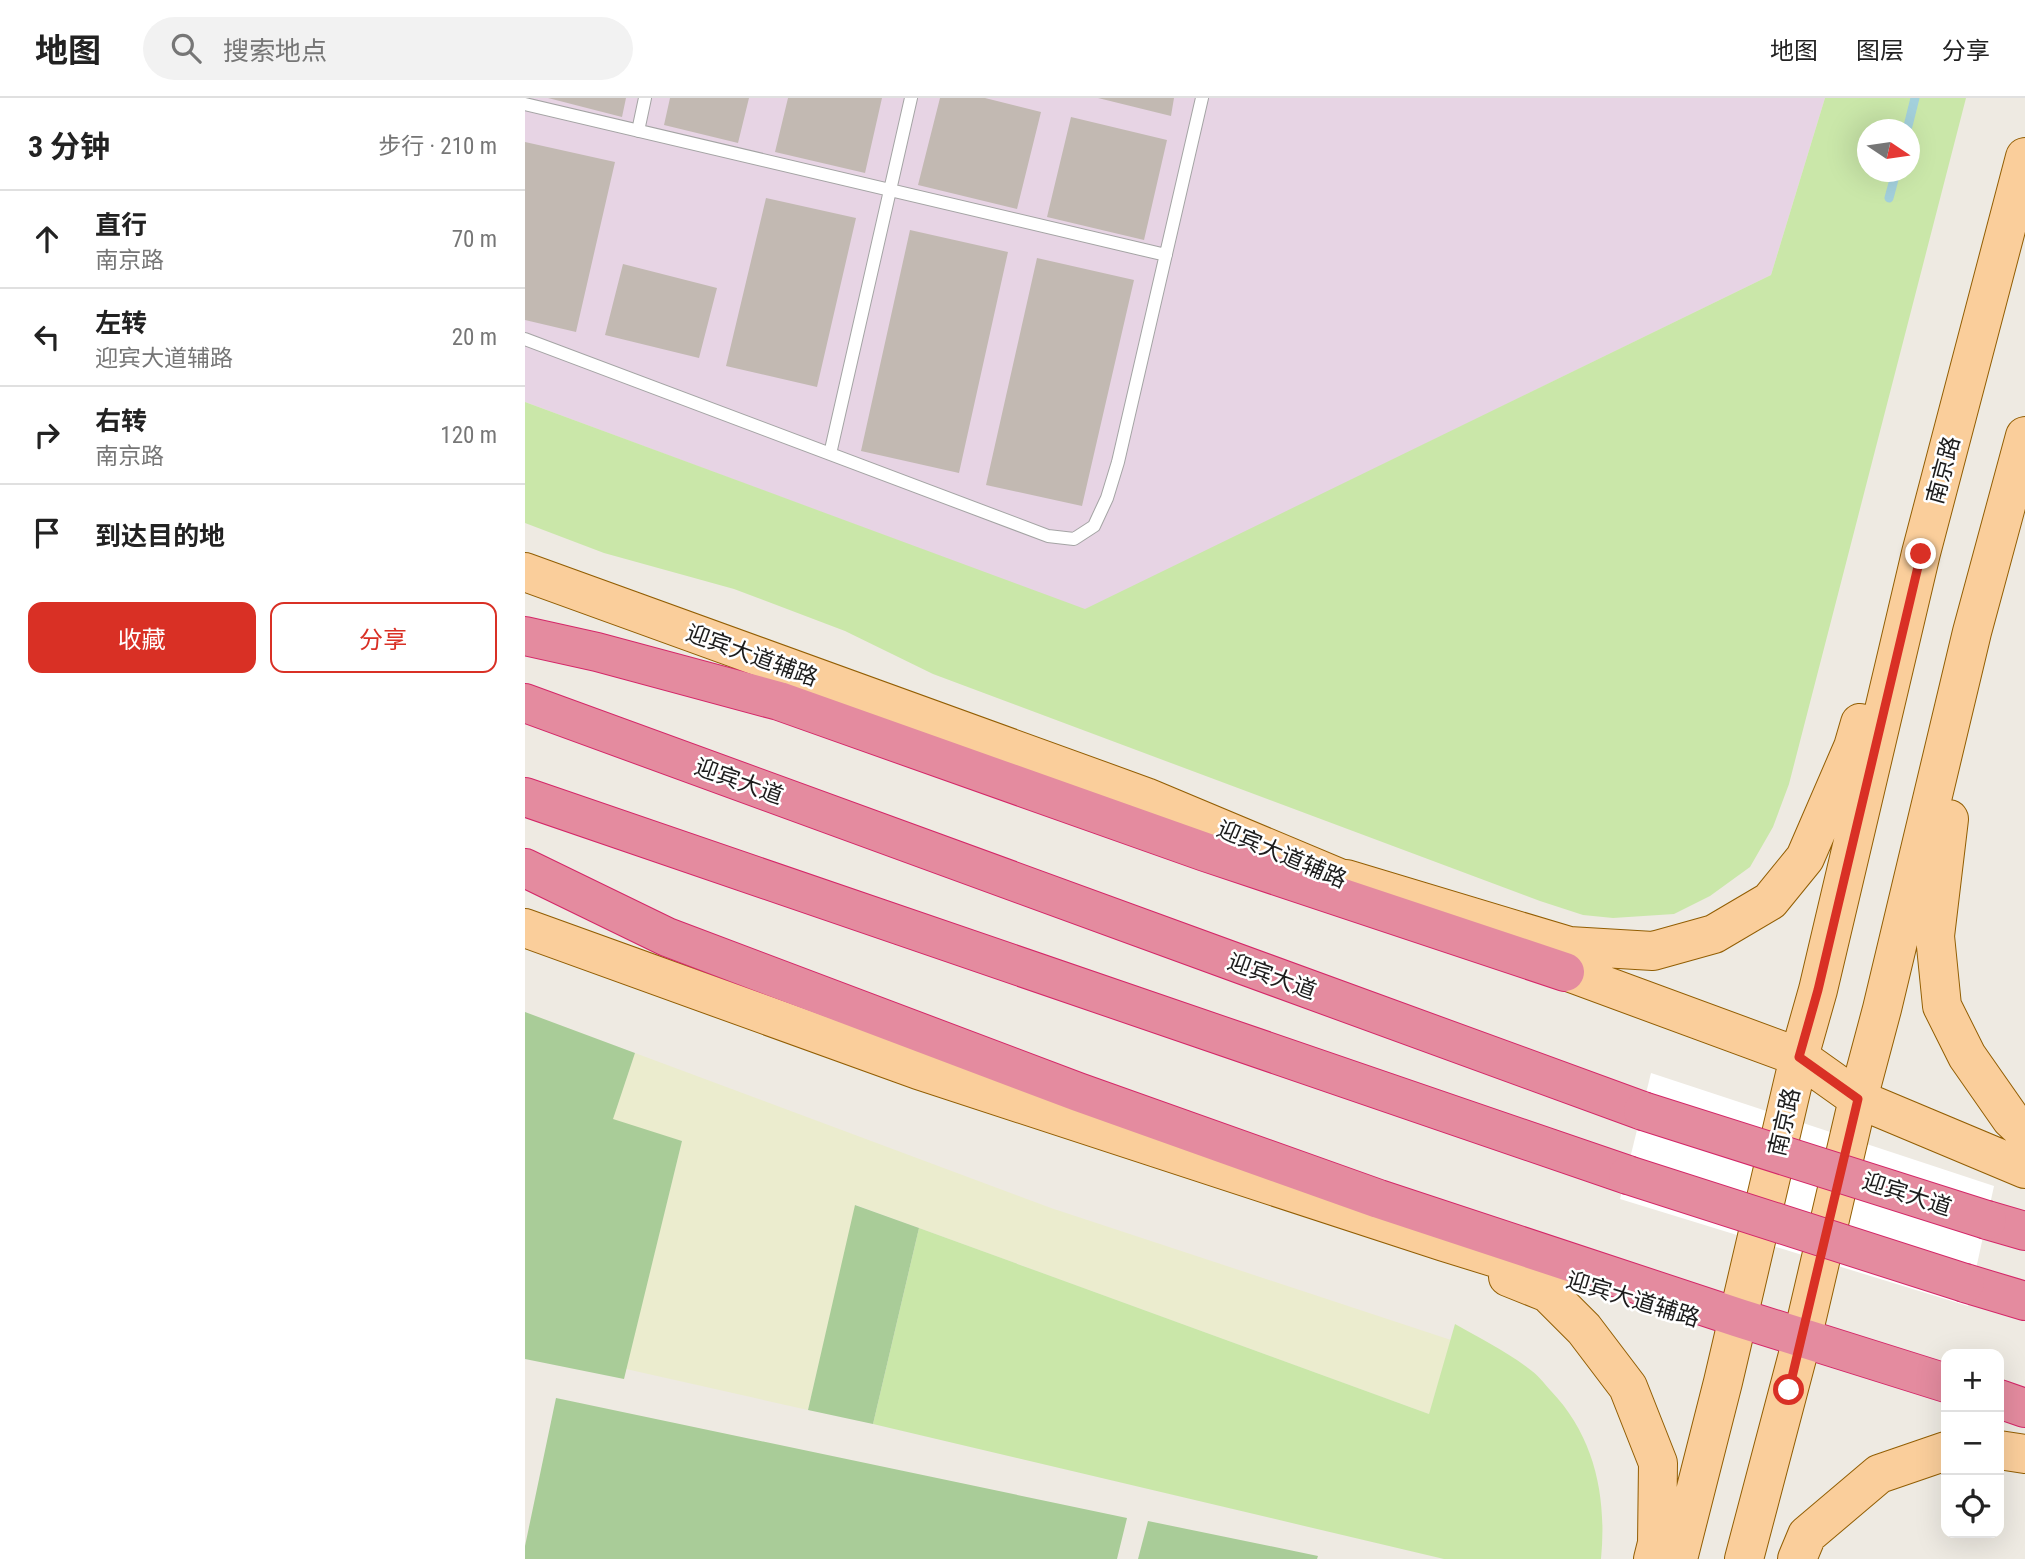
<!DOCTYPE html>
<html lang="zh">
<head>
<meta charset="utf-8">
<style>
	:root { --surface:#fff; --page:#f2f2f2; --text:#222; --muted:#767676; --line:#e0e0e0; --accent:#d93025 }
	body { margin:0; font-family:"Roboto Condensed","Noto Sans SC",sans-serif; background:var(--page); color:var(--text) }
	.controls { position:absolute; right:21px; bottom:21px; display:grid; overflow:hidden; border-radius:14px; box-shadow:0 7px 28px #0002 }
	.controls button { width:63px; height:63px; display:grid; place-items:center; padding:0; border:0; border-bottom:2px solid var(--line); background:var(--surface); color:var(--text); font:35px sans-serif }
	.compass { position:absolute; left:1332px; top:21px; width:63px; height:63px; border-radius:50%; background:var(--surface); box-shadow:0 7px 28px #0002; rotate:103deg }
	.stop { position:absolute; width:21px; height:21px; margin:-16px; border:5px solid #d93025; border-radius:50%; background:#fff }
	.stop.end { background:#d93025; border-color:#fff; box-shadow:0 2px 7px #0008 }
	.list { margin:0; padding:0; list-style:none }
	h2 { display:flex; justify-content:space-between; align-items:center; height:91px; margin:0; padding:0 28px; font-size:30px }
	h2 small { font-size:23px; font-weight:400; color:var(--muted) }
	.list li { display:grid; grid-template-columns:46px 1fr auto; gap:21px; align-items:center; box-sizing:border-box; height:98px; padding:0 28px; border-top:2px solid var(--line) }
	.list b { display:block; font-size:26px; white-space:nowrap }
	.list p { margin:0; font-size:23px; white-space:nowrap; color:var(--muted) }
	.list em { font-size:23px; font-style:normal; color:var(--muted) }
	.actions { display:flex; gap:14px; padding:21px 28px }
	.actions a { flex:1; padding:16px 0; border:2px solid var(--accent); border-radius:14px; text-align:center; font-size:24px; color:var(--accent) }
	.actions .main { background:var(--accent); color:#fff }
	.icon { flex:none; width:38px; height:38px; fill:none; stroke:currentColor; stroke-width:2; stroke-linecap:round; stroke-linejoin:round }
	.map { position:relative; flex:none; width:1500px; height:1461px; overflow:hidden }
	header { display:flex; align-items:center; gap:42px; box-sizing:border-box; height:98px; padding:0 35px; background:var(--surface); border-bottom:2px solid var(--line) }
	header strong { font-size:33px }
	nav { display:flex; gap:38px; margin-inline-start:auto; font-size:24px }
	.search { width:490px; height:63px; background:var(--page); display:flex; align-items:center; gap:18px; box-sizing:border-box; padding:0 24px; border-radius:38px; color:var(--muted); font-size:26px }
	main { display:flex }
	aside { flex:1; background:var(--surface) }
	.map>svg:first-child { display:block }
</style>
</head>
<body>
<header>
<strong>地图</strong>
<div class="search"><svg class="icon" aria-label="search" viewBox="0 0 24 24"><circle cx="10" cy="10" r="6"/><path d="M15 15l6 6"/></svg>搜索地点</div>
<nav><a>地图</a><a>图层</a><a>分享</a></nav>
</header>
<main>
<aside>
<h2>3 分钟<small>步行 · 210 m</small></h2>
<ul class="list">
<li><svg class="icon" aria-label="ahead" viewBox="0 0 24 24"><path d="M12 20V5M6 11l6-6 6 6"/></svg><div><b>直行</b><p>南京路</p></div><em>70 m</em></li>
<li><svg class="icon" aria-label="left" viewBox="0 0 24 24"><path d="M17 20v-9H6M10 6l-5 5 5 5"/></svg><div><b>左转</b><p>迎宾大道辅路</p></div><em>20 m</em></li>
<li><svg class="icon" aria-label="right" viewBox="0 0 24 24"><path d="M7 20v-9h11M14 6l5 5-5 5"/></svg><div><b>右转</b><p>南京路</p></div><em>120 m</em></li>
<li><svg class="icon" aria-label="arrive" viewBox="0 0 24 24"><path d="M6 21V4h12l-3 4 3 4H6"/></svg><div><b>到达目的地</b></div></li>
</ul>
<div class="actions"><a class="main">收藏</a><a>分享</a></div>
</aside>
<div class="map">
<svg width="1500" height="1461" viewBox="0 0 1500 1461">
	<rect width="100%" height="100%" fill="#eeeae2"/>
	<path fill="#e7d4e4" d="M0 0H1300L1246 177 560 512 0 304Z"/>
	<path fill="#ebecce" d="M110 955 526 1110 926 1242 904 1316 331 1107 283 1312 101 1271 157 1043 87 1022Z"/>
	<path fill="#cae7a9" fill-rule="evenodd" d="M1300 0H1441L1264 686 1248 729 1225 769 1185 798 1149 816 1088 820 1058 817 1015 803 408 576 320 533 209 491 79 455 0 425V304L560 511 1246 177ZM1342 32H1384V74H1342Z
		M394 1130 904 1316 930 1226C954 1240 981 1253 1003 1270 1012 1276 1019 1285 1026 1293 1070 1339 1082 1399 1076 1461H919L348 1326Z"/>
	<path fill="#a9cc98" d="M0 914 110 955 88 1021 157 1043 99 1281 0 1261Z
		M330 1107 394 1130 348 1326 283 1312Z
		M31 1300 602 1420 592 1461H0V1448Z
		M623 1423 793 1458 792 1461H613Z"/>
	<path fill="#fff" d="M1126 975 1469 1088 1443 1208 1095 1101Z"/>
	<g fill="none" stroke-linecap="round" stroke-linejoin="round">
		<path stroke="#a3d0db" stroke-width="9" d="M1382 32 1390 0
			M1364 100 1371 74"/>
	</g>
	<path fill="#c2b9b2" d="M23 0H101L97 19Z
		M145 0H224L213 45 139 27Z
		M263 0H357L340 75 250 54Z
		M415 0H460L516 14 492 111 393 87Z
		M573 0H649L646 18Z
		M546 19 642 42 619 142 522 119Z
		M0 44 90 64 51 234 0 222Z
		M241 100 331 120 292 289 201 268Z
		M385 132 483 154 434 375 336 353Z
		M512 160 609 182 557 408 461 387Z
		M98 166 192 190 174 260 80 237Z"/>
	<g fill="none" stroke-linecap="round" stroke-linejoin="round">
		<defs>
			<path id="lane" d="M0 6 641 157
				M113 33 120 0
				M0 241 523 438 549 441 569 428 582 400 593 364 677 0
				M305 356 386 0"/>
			<path id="primary" d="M0 474 621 699 843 792
				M1424 721 1410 838 1417 908 1442 958 1486 1021 1500 1034
				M821 781 1044 848 1128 853 1189 836 1245 803 1280 760 1328 649 1335 625
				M0 830 393 972 919 1144 1026 1177
				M1008 861 1274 959 1333 1001 1500 1071
				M983 1179 1023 1195 1059 1231 1103 1289 1133 1365 1132 1445 1128 1461
				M1474 1352 1500 1356
				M1153 1461 1198 1284 1274 959 1293 892 1396 455 1500 59
				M1219 1461 1277 1241 1333 1001 1357 911 1447 534 1500 338
				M1272 1461 1282 1437 1354 1376 1421 1353"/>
			<path id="highway" d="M0 538 72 554 254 603 680 754 1040 874
				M0 605 1118 1013
				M0 699 1103 1077
				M0 770 142 839 553 994 854 1101 1214 1220 1421 1285
				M1462 1122 1500 1133
				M1440 1185 1500 1203
				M1474 1301 1500 1310"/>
		</defs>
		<use href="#lane" stroke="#a4a4a4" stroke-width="14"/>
		<use href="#primary" stroke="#925e03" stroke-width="40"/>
		<use href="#highway" stroke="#d42768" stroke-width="40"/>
		<use href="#lane" stroke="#fff" stroke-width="12"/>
		<use href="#primary" stroke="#face9b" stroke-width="38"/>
		<use href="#highway" stroke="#e48b9f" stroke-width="38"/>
		<defs>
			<path id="highway-bridge" d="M1118 1013 1462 1122
				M1103 1077 1440 1185"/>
		</defs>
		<use href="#highway-bridge" stroke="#d42768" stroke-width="40" stroke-linecap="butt"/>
		<use href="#highway-bridge" stroke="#e48b9f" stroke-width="38"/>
	</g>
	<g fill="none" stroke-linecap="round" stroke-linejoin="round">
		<path stroke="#d93025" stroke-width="9" d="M1264 1292 1333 1001 1274 959 1293 892 1396 456"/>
	</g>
	<g text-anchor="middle" stroke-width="5" stroke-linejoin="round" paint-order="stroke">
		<g font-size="23" fill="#1d1d1d" stroke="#fff">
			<text transform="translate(1418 372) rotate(-75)" y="8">南京路</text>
			<text transform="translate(227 557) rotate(20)" y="8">迎宾大道辅路</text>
			<text transform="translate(214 683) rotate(20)" y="8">迎宾大道</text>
			<text transform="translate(757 756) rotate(23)" y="8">迎宾大道辅路</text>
			<text transform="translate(747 878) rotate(20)" y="8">迎宾大道</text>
			<text transform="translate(1259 1024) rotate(-77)" y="8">南京路</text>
			<text transform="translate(1382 1096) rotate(18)" y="8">迎宾大道</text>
			<text transform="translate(1108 1201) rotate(17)" y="8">迎宾大道辅路</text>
		</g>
	</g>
</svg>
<div class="controls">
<button>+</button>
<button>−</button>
<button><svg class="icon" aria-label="locate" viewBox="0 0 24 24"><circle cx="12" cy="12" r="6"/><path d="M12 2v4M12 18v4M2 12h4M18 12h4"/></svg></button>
</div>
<svg class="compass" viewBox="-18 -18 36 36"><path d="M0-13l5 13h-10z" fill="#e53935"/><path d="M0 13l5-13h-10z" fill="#767676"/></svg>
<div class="stop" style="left:1264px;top:1292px"></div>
<div class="stop end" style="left:1396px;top:456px"></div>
</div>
</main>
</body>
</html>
